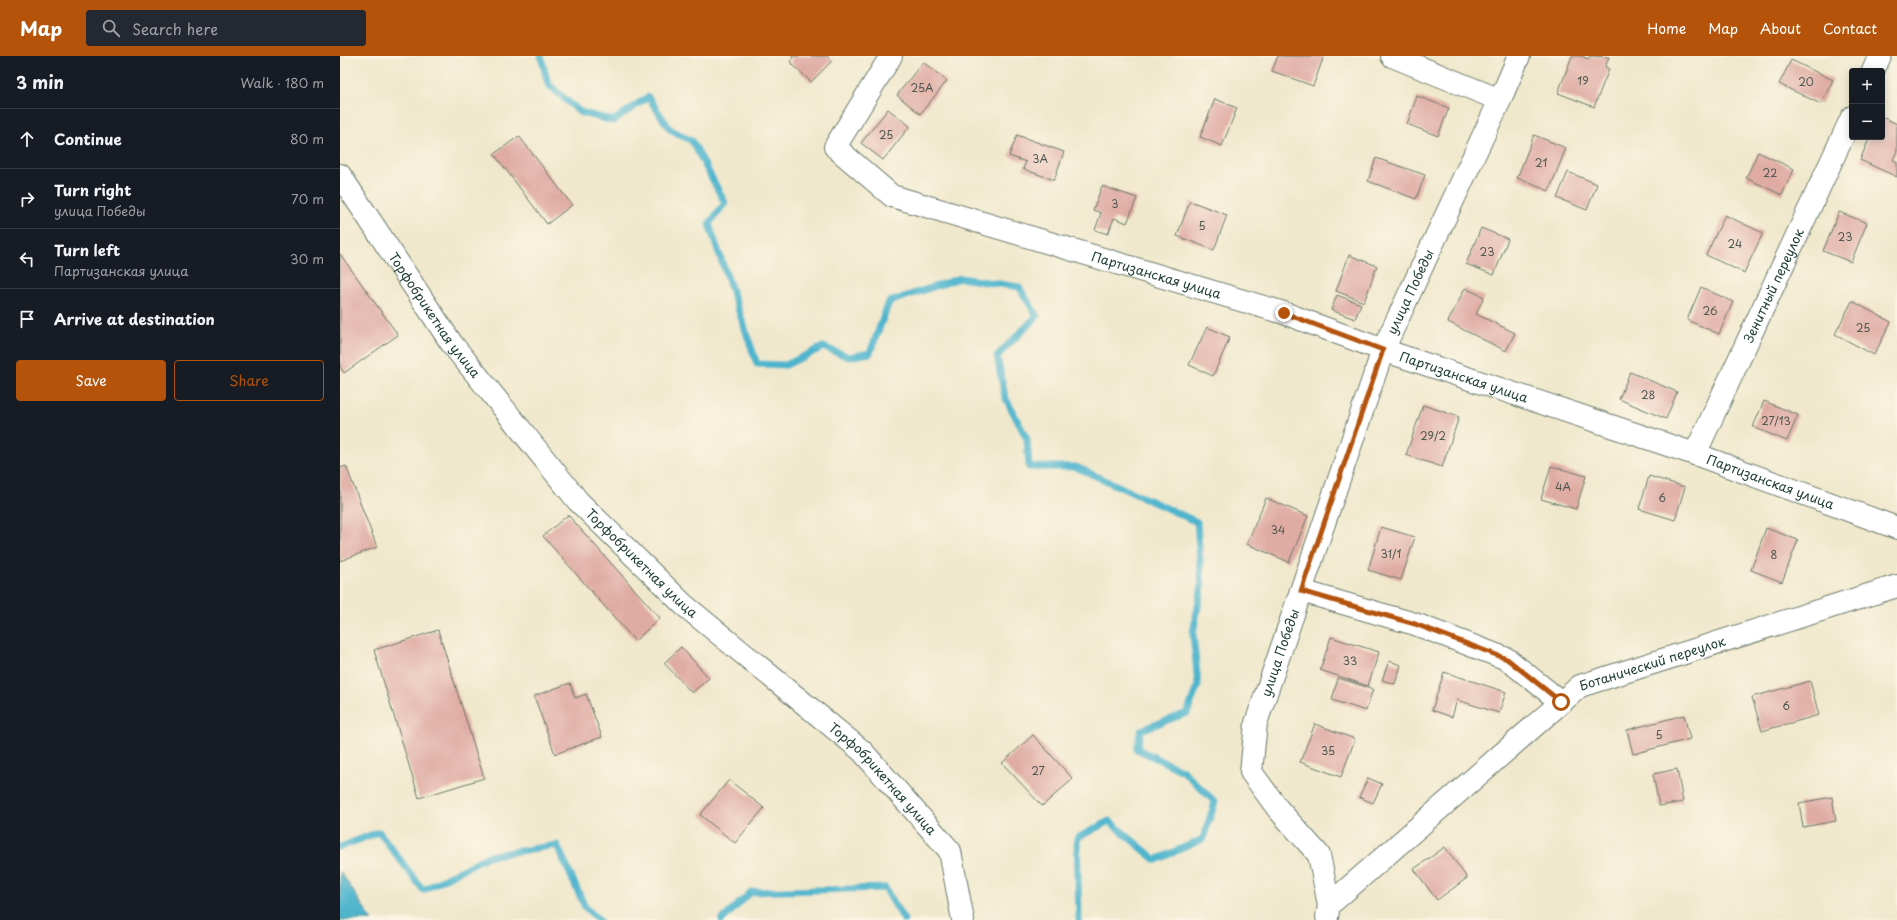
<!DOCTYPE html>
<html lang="en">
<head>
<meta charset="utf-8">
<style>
	:root { --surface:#171b24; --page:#242831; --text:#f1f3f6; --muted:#9ea1a6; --line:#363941; --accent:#b45309 }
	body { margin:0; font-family:"Playpen Sans",sans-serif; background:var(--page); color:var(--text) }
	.controls { position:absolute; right:12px; top:12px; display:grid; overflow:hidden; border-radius:4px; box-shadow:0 2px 10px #0003 }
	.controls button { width:36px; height:36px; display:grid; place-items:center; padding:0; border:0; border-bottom:1px solid var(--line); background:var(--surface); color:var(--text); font:20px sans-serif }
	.stop { position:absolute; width:12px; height:12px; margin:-9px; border:3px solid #b45309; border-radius:50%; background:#fff }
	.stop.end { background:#b45309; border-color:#fff; box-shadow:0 1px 4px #0008 }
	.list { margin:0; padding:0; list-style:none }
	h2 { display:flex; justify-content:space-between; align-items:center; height:52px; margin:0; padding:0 16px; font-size:17px }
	h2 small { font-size:13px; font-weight:400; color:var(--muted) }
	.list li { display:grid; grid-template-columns:26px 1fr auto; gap:12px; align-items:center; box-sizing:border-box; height:60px; padding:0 16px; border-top:1px solid var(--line) }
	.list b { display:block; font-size:15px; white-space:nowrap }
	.list p { margin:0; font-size:13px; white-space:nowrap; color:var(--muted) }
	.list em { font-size:13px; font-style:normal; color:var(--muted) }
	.actions { display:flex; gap:8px; padding:12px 16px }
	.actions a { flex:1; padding:9px 0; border:1px solid var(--accent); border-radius:4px; text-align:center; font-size:14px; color:var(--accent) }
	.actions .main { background:var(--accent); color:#fff }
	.icon { flex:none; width:22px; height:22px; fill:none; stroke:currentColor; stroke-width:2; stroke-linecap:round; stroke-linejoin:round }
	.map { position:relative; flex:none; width:1557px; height:864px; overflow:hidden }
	header { display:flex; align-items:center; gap:24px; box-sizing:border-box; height:56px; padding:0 20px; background:var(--accent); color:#fff }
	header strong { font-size:19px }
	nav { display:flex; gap:22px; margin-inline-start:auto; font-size:14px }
	.search { width:280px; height:36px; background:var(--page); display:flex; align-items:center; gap:10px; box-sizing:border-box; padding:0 14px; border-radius:4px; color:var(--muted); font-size:15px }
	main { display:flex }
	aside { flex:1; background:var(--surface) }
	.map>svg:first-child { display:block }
</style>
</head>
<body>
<header>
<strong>Map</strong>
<div class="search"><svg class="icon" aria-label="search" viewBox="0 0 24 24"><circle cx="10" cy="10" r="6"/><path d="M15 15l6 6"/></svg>Search here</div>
<nav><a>Home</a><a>Map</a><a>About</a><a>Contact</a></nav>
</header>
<main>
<aside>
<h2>3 min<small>Walk · 180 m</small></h2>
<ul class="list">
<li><svg class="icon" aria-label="ahead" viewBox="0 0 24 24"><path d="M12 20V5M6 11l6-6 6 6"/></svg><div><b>Continue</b></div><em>80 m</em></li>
<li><svg class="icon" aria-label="right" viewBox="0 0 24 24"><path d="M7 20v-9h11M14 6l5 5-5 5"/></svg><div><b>Turn right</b><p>улица Победы</p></div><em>70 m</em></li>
<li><svg class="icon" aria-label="left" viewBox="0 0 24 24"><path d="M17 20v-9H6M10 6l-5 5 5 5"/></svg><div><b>Turn left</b><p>Партизанская улица</p></div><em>30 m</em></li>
<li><svg class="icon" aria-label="arrive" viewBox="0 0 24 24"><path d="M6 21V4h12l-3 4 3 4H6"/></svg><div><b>Arrive at destination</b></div></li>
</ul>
<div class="actions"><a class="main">Save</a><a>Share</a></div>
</aside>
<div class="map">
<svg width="1557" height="864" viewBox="0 0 1557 864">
	<rect width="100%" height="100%" fill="#fcf5e5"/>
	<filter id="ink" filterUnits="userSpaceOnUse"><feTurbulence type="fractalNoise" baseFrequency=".025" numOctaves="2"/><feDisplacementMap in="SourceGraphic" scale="8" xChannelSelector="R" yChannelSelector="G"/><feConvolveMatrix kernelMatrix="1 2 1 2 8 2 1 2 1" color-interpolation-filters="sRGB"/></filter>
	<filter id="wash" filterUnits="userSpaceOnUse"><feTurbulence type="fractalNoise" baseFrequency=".012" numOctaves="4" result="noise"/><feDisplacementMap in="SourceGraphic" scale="16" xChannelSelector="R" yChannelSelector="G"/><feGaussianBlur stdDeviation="0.9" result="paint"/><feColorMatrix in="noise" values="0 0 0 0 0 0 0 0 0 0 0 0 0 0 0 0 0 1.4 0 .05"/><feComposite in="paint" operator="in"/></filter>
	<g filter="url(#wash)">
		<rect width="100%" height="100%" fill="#f0e8cc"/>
		<path fill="#4fb5cd" stroke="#377980" d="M0 815 32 864H0Z"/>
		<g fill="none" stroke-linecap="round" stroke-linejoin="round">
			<path stroke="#4fb5cd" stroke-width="7" d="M201 0 208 28 240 56 273 65 308 41 330 73 352 85 385 147 369 168 417 308 446 309 483 291 509 301 530 297 549 246 620 222 679 231 697 260 657 300 665 341 687 383 689 411H736L857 466 862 529 853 577 858 629 847 657 801 674 797 693 843 715 875 746 863 783 816 804 769 765 737 782 739 864
				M0 791 39 776 83 834 148 800 217 789 245 851 259 864
				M382 864 411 836 545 832 564 864"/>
		</g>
		<g id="blocks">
			<path fill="#dfaba3" d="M452 0H487L492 5 471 26 450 6 453 2Z
				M938 0H984L973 30 932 15Z
				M1232 0H1241L1248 3 1250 0 1269 1 1265 11 1269 13 1254 51 1218 37Z
				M1451 4 1493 24 1481 48 1439 28Z
				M583 6 607 25 580 58 557 39Z
				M1077 40 1109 52 1098 80 1067 68Z
				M875 43 897 52 882 90 860 81Z
				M548 53 570 70 543 104 521 87Z
				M1542 61 1557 68V95L1553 104 1557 106V121L1520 104 1530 81H1542Z
				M677 79 724 96 714 124 683 113 686 106 669 100Z
				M1194 79 1226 92 1209 135 1177 122Z
				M179 80 232 149 207 168 154 98Z
				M1418 96 1454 113 1442 139 1406 122Z
				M1036 102 1085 119 1076 143 1028 125Z
				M1228 116 1257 128 1247 154 1217 142Z
				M762 130 797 142 787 167 774 162 768 178 755 174 761 157 753 154Z
				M850 145 887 159 874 194 837 180Z
				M1499 156 1527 167 1511 206 1483 195Z
				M1385 159 1423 177 1404 217 1366 199Z
				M1141 172 1168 183 1154 219 1126 208Z
				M0 198 58 279 4 317 0 311Z
				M1009 199 1037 210 1024 246 996 235Z
				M1361 231 1393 246 1379 278 1347 264Z
				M1125 232 1144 241 1136 258 1175 277 1166 295 1108 266Z
				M997 239 1021 248 1015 263 991 254Z
				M1512 245 1551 266 1534 299 1495 278Z
				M867 271 890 281 873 320 849 309Z
				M1290 316 1337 336 1326 363 1279 343Z
				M1424 345 1458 359 1447 385 1413 371Z
				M1083 349 1119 361 1102 411 1066 399Z
				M6 410 37 491 0 505V412Z
				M1211 410 1246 420 1236 453 1201 443Z
				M1309 420 1345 431 1335 464 1299 453Z
				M926 442 968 460 949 506 907 488Z
				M228 459 320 562 295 585 203 480Z
				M1041 471 1075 481 1061 524 1028 514Z
				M1426 472 1458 484 1442 526 1411 514Z
				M98 574 144 722 79 742 34 594Z
				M991 581 1039 596 1028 630 980 614Z
				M341 591 369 622 352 637 324 607Z
				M1049 605 1061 609 1055 628 1042 624Z
				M1104 616 1166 636 1159 657 1117 644 1112 661 1092 654Z
				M998 622 1033 633 1026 655 992 644Z
				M1470 625 1479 659 1422 675 1412 641Z
				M230 627 235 642 246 638 262 681 215 698 194 640Z
				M1344 659 1350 683 1293 698 1287 674Z
				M975 668 1015 683 1001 721 960 706Z
				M693 679 733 723 702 750 662 707Z
				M1337 713 1343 746 1319 750 1313 718Z
				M1028 722 1042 728 1033 747 1019 741Z
				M389 724 424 752 395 787 360 759Z
				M1492 741 1496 765 1463 771 1459 747Z
				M1105 791 1127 822 1097 844 1074 813Z"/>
		</g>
	</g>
	<g filter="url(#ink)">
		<use href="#blocks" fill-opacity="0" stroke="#687969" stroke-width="1"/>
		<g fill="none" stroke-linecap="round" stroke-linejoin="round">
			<defs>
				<g id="minor">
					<path id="s1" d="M551 0 495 91 552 140 944 257 1043 294 1355 398 1557 472"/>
					<path d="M1052 0 1160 44"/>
					<path d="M1533 15 1540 0"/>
					<path id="s2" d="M0 119 112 288 238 445 344 549 522 695 610 795 623 864"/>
					<path id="s3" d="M1355 398 1512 61"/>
					<path d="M961 535 1075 568 1167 603 1221 646"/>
					<path id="s4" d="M989 849 979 799 938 753 911 716 916 667 1043 294 1160 44 1179 0"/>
					<path id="s5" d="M987 861 989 849 1240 630 1557 530"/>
				</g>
			</defs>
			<use href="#minor" stroke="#687969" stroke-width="24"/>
			<use href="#minor" stroke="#fff" stroke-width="22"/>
		</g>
	</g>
	<g fill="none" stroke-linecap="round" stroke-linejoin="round" filter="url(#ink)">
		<path stroke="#b45309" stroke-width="5" d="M944 257 1043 294 961 535 1075 568 1167 603 1221 646"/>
	</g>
	<g text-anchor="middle" stroke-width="4" stroke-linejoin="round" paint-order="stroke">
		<g font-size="11" fill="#4f5850">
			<text x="1243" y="29">19</text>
			<text x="1466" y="30">20</text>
			<text x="582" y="36">25А</text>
			<text x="546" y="83">25</text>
			<text x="700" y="107">3А</text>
			<text x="1201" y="111">21</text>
			<text x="1430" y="121">22</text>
			<text x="775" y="152">3</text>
			<text x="862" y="174">5</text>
			<text x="1505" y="185">23</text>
			<text x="1395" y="192">24</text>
			<text x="1147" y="200">23</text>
			<text x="1370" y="259">26</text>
			<text x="1523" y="276">25</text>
			<text x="1308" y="343">28</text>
			<text x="1436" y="369">27/13</text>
			<text x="1093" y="384">29/2</text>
			<text x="1223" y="435">4А</text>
			<text x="1322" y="446">6</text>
			<text x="938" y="478">34</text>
			<text x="1051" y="502">31/1</text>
			<text x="1434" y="503">8</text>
			<text x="1010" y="609">33</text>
			<text x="1446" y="654">6</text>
			<text x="1319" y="683">5</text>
			<text x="988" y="699">35</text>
			<text x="698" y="719">27</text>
		</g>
		<g font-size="13" fill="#1f3d34" stroke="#fcf5e5">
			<text dy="5" stroke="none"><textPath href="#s1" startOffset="458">Партизанская улица</textPath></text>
			<text dy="5" stroke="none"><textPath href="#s3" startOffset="186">Зенитный переулок</textPath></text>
			<text dy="5" stroke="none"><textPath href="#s4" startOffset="666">улица Победы</textPath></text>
			<text dy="5" stroke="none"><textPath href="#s2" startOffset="169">Торфобрикетная улица</textPath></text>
			<text dy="5" stroke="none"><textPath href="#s1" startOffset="782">Партизанская улица</textPath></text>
			<text dy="5" stroke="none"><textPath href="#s1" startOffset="1106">Партизанская улица</textPath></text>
			<text dy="5" stroke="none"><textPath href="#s2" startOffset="493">Торфобрикетная улица</textPath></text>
			<text dy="5" stroke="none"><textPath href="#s4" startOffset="282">улица Победы</textPath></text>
			<text dy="5" stroke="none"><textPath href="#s5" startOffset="421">Ботанический переулок</textPath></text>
			<text dy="5" stroke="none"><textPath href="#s2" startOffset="817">Торфобрикетная улица</textPath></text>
		</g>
	</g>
</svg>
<div class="controls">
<button>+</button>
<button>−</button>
</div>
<div class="stop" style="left:1221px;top:646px"></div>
<div class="stop end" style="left:944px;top:257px"></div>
</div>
</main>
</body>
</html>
